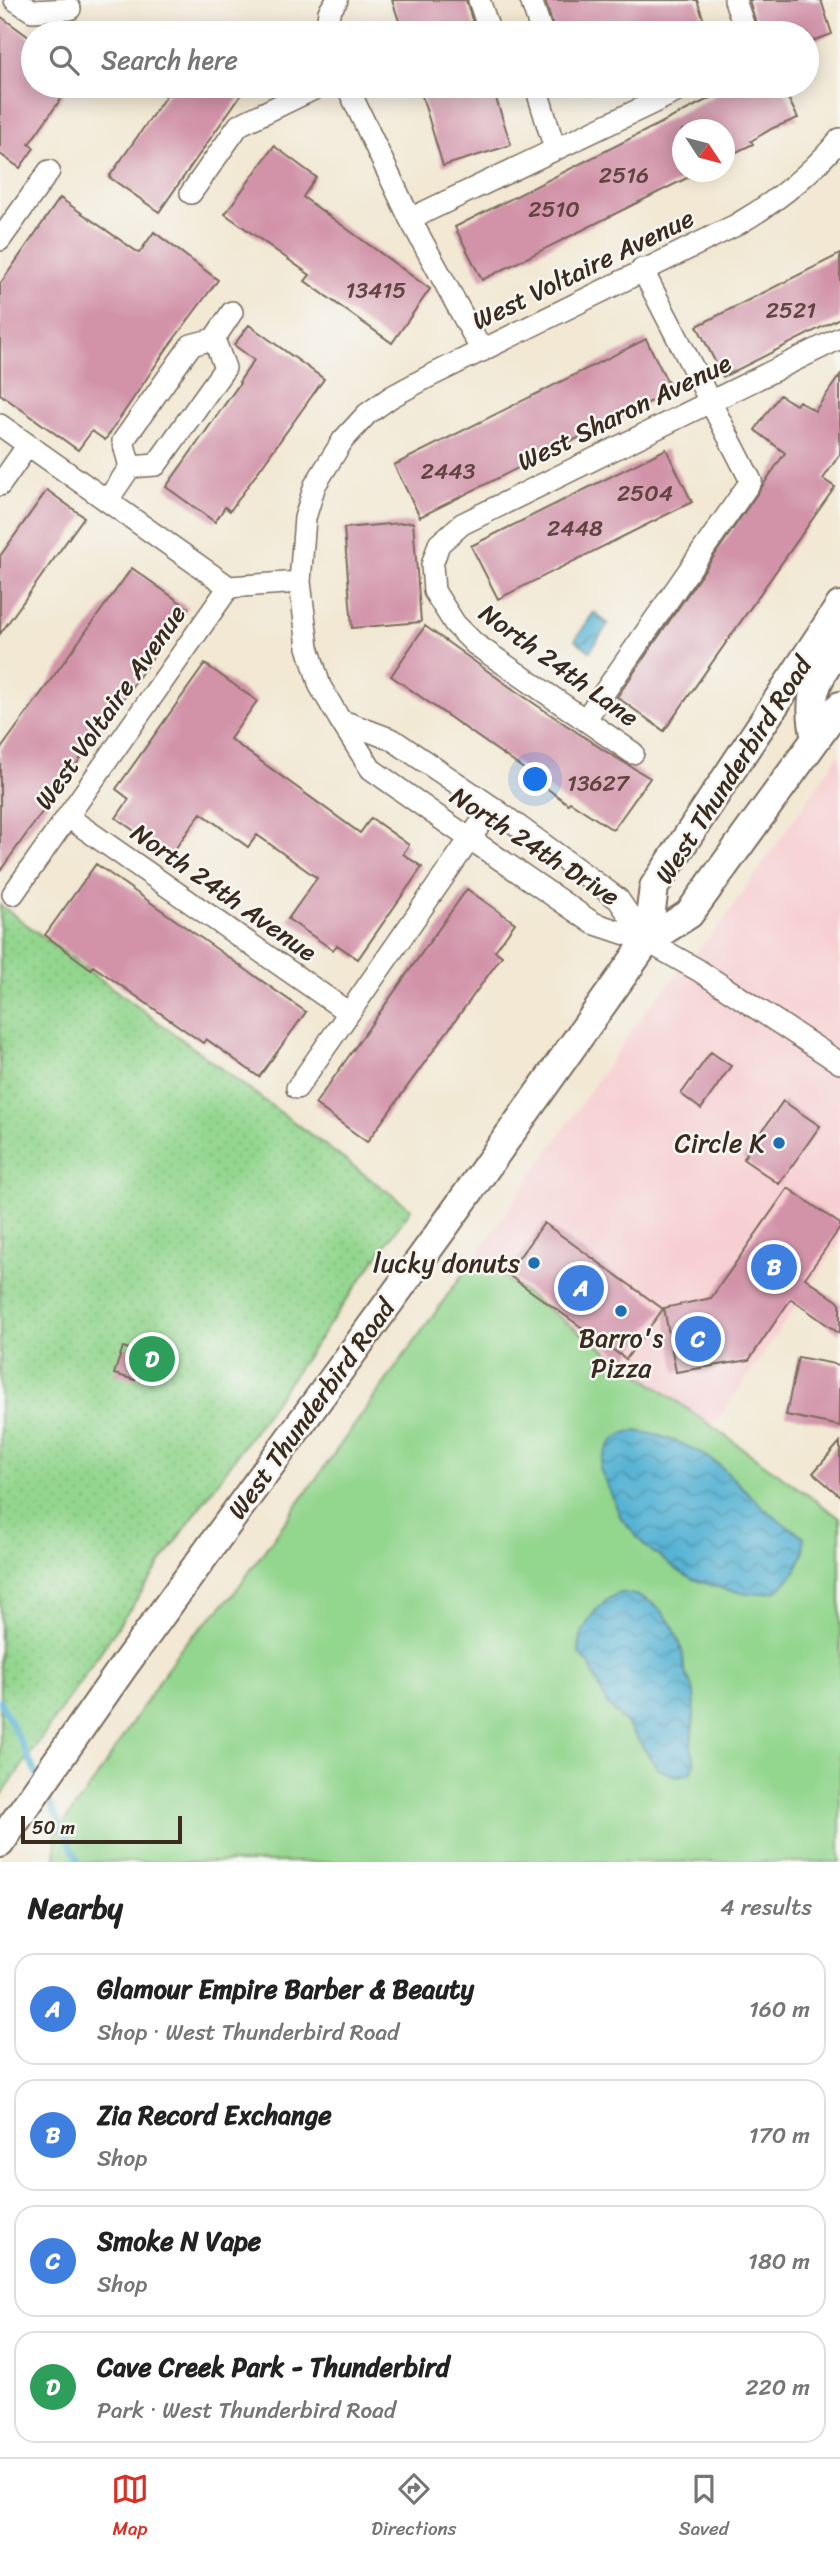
<!DOCTYPE html>
<html lang="en">
<head>
<meta charset="utf-8">
<style>
	:root { --surface:#fff; --page:#f2f2f2; --text:#222; --muted:#767676; --line:#e0e0e0; --accent:#d93025 }
	body { margin:0; font-family:Sriracha,sans-serif; background:var(--page); color:var(--text) }
	.compass { position:absolute; left:672px; top:119px; width:63px; height:63px; border-radius:50%; background:var(--surface); box-shadow:0 4px 18px #0003; rotate:126deg }
	.scale { position:absolute; left:21px; bottom:18px; width:161px; box-sizing:border-box; padding-left:7px; border:4px solid #3b2a1e; border-top:0; font-size:19px; line-height:24px; white-space:nowrap; color:#3b2a1e; -webkit-text-stroke:5px #f6f6f2; paint-order:stroke }
	.you { position:absolute; left:536px; top:780px; width:24px; height:24px; margin:-18px; border:5px solid #fff; border-radius:50%; background:#1a73e8; box-shadow:0 0 0 10px #1a73e833 }
	.badge { display:grid; place-items:center; width:46px; height:46px; border-radius:50%; background:var(--accent); color:#fff; font-size:23px; font-weight:700 }
	.pin { position:absolute; translate:-50% -50%; border:4px solid #fff; box-shadow:0 2px 7px #0006 }
	.list { margin:0; padding:0; list-style:none }
	h2 { display:flex; justify-content:space-between; align-items:center; height:91px; margin:0; padding:0 28px; font-size:30px }
	h2 small { font-size:23px; font-weight:400; color:var(--muted) }
	.list li { display:grid; grid-template-columns:46px 1fr auto; gap:21px; align-items:center; box-sizing:border-box; height:112px; margin:0 14px 14px; padding:0 14px; border:2px solid var(--line); border-radius:21px }
	.list b { display:block; font-size:26px; white-space:nowrap }
	.list p { margin:0; font-size:23px; white-space:nowrap; color:var(--muted) }
	.list em { font-size:23px; font-style:normal; color:var(--muted) }
	.icon { flex:none; width:38px; height:38px; fill:none; stroke:currentColor; stroke-width:2; stroke-linecap:round; stroke-linejoin:round }
	.map { position:relative; flex:none; width:840px; height:1862px; overflow:hidden }
	.search { position:absolute; background:var(--surface); box-shadow:0 4px 18px #0003; left:21px; right:21px; top:21px; height:77px; display:flex; align-items:center; gap:18px; box-sizing:border-box; padding:0 24px; border-radius:38px; color:var(--muted); font-size:26px }
	.sheet { height:595px; background:var(--surface) }
	nav { display:flex; justify-content:space-around; align-items:center; box-sizing:border-box; height:98px; border-top:2px solid var(--line); background:var(--surface); font-size:19px; color:var(--muted) }
	nav a { display:grid; justify-items:center; gap:4px }
	nav .on { color:var(--accent) }
	.map>svg:first-child { display:block }
</style>
</head>
<body>
<div class="map">
<svg width="840" height="1862" viewBox="0 0 840 1862">
	<defs>
		<pattern id="park-dots" width="8" height="8" patternUnits="userSpaceOnUse" patternTransform="scale(1.75)"><rect width="8" height="8" fill="#93d68e"/><path d="M2 2h.1M6 6h.1" fill="none" stroke="#80b87a" stroke-width="1.8" stroke-linecap="round"/></pattern>
		<pattern id="water-waves" width="16" height="10" patternUnits="userSpaceOnUse" patternTransform="scale(1.75)"><rect width="16" height="10" fill="#56b3d4"/><path d="M0 5q4-4 8 0t8 0" fill="none" stroke="#4892ab"/></pattern>
	</defs>
	<rect width="100%" height="100%" fill="#f6f6f2"/>
	<filter id="ink" filterUnits="userSpaceOnUse"><feTurbulence type="fractalNoise" baseFrequency=".0143" numOctaves="2"/><feDisplacementMap in="SourceGraphic" scale="14" xChannelSelector="R" yChannelSelector="G"/><feConvolveMatrix kernelMatrix="1 2 1 2 8 2 1 2 1" color-interpolation-filters="sRGB"/></filter>
	<filter id="wash" filterUnits="userSpaceOnUse"><feTurbulence type="fractalNoise" baseFrequency=".00686" numOctaves="4" result="noise"/><feDisplacementMap in="SourceGraphic" scale="28" xChannelSelector="R" yChannelSelector="G"/><feGaussianBlur stdDeviation="1.57" result="paint"/><feColorMatrix in="noise" values="0 0 0 0 0 0 0 0 0 0 0 0 0 0 0 0 0 1.4 0 .05"/><feComposite in="paint" operator="in"/></filter>
	<g filter="url(#wash)">
		<rect width="100%" height="100%" fill="#f2e8d3"/>
		<path fill="#f7cfd2" d="M840 753V1242L713 1427 475 1257 646 1010 720 925Z"/>
		<path fill="#93d68e" stroke="#678056" stroke-width="2" d="M475 1257 840 1518V1862H56L55 1835 95 1780 180 1649 232 1596Z"/>
		<path fill="url(#park-dots)" stroke="#678056" stroke-width="2" d="M0 905 411 1209 198 1510 0 1798Z"/>
		<path fill="url(#water-waves)" stroke="#486e79" stroke-width="2" d="M594 612 608 624 590 651 575 640Z
			M636 1431C664 1435 699 1448 721 1467 741 1485 759 1506 781 1522 788 1527 796 1531 804 1537L803 1554 794 1573 782 1587 775 1592 750 1594 727 1590 692 1579 678 1571 645 1546 621 1518 600 1469C605 1449 613 1432 636 1431Z
			M619 1593C653 1593 675 1620 682 1651 684 1657 683 1662 684 1668 685 1676 693 1683 694 1693 697 1710 691 1730 691 1747 695 1758 696 1764 690 1774L677 1776 658 1769 629 1727 607 1704 589 1664 579 1654C578 1629 596 1604 619 1593Z"/>
		<g fill="none" stroke-linecap="round" stroke-linejoin="round">
			<path stroke="#56b3d4" stroke-width="6" d="M0 1701 37 1775
				M44 1791 79 1862"/>
		</g>
		<g id="blocks">
			<path fill="#d293a9" d="M392 0H466L476 33H403Z
				M545 0H697L708 33H555Z
				M749 0H821L832 34 807 43V33H756V23Z
				M0 16 33 40V86H70L29 144 34 148 20 168 0 154Z
				M173 86H247L159 212 109 177Z
				M419 86H492L511 145 443 166Z
				M734 86H782L798 118 773 128 751 141 753 144 724 158V130H682V172H699L482 280 455 227Z
				M274 146 316 177 303 197 430 289 392 343 305 281 310 275 225 214Z
				M60 198 139 253 154 232 218 280 168 347 105 440 92 431 78 450 0 394V284Z
				M840 254V318L723 377 697 326Z
				M249 325 324 379 230 511 225 507 215 522 166 487 240 383 239 382 254 360 234 345Z
				M646 339 672 391 420 517 394 465Z
				M840 375V454L823 479 835 487 664 731 617 697 785 453 755 430 771 407 780 395 796 405 799 401 815 411Z
				M666 449 692 502 498 599 471 546Z
				M47 490 84 517 0 634V556Z
				M413 522 421 622 352 628 344 528Z
				M132 568 188 608 0 871V750Z
				M425 626 517 692 605 751 650 778 613 830 570 802 568 804 526 773 528 772 391 676Z
				M205 664 257 701 230 739 360 833 371 818 409 845 403 854 422 867 358 959 337 945 333 950 288 919 317 878 257 835 248 847 201 813 170 856 116 818 129 799 116 789Z
				M96 864 306 1012 259 1077 206 1039 203 1043 93 966 91 969 45 935Z
				M467 889 515 923 495 951 502 956 367 1142 315 1104Z
				M711 1052 731 1066 701 1109 681 1094Z
				M783 1101 820 1126 779 1184 743 1159Z
				M788 1188 840 1224V1228L805 1278 840 1303V1334L791 1299 749 1360 676 1372 664 1308 711 1298Z
				M544 1223 663 1309 626 1359 507 1274Z
				M123 1347 144 1354 135 1380 114 1374Z
				M798 1357 840 1365V1426L786 1415Z
				M840 1442V1496L813 1473Z"/>
		</g>
	</g>
	<g filter="url(#ink)">
		<use href="#blocks" fill-opacity="0" stroke="#7b6c5d" stroke-width="2"/>
		<g fill="none" stroke-linecap="round" stroke-linejoin="round">
			<defs>
				<path id="minor" d="M15 0 32 11 70 9
					M479 0 490 33
					M531 0 542 33
					M735 0 744 27 742 33
					M326 33 329 12 337 0
					M347 86 410 219 482 351
					M542 86 539 97 555 149
					M840 139C810 175 776 202 736 225L426 378 391 397 367 414 343 440 315 485 305 518 300 582 308 647 320 686 340 720 371 769 447 823 593 923 647 941 698 970 840 1063
					M191 193 239 125 320 86
					M410 219 688 86
					M0 240 49 171
					M0 425 229 587 300 582
					M130 467 123 441 191 345 214 339 232 312
					M130 467 156 465 225 368 214 339
					M0 485 28 445
					M107 501 130 467
					M340 720 393 740 492 807 618 899 647 941
					M585 720 751 481 642 269
					M633 753 475 644 455 624 434 591 432 565 439 544 462 524 840 338
					M68 817 349 1013
					M13 894 229 587
					M297 1088 492 807"/>
				<path id="major" d="M816 739C806 693 816 682 840 645
					M647 941 654 887 840 606
					M0 1843 123 1667 441 1231 647 941 689 914 840 706"/>
			</defs>
			<use href="#minor" stroke="#7b6c5d" stroke-width="24"/>
			<use href="#major" stroke="#7b6c5d" stroke-width="32"/>
			<use href="#minor" stroke="#fff" stroke-width="21"/>
			<use href="#major" stroke="#fff" stroke-width="28"/>
		</g>
	</g>
	<g fill="#1f6fb2" stroke="#f6f6f2" stroke-width="2.5">
		<circle cx="779" cy="1143" r="7"/>
		<circle cx="534" cy="1263" r="7"/>
		<circle cx="621" cy="1311" r="7"/>
	</g>
	<g text-anchor="middle" stroke-width="5" stroke-linejoin="round" paint-order="stroke">
		<g font-size="23" fill="#614441">
			<text x="624" y="183">2516</text>
			<text x="554" y="217">2510</text>
			<text x="376" y="298">13415</text>
			<text x="791" y="318">2521</text>
			<text x="448" y="479">2443</text>
			<text x="645" y="501">2504</text>
			<text x="575" y="536">2448</text>
			<text x="598" y="791">13627</text>
		</g>
		<g font-size="26" fill="#3b2a1e" stroke="#f6f6f2">
			<text transform="translate(583 269) rotate(-26)" y="9">West Voltaire Avenue</text>
			<text transform="translate(624 412) rotate(-26)" y="9">West Sharon Avenue</text>
			<text transform="translate(559 665) rotate(36)" y="9">North 24th Lane</text>
			<text transform="translate(110 707) rotate(-55)" y="9">West Voltaire Avenue</text>
			<text transform="translate(733 770) rotate(-57)" y="9">West Thunderbird Road</text>
			<text transform="translate(535 846) rotate(33)" y="9">North 24th Drive</text>
			<text transform="translate(224 892) rotate(35)" y="9">North 24th Avenue</text>
			<text transform="translate(311 1409) rotate(-54)" y="9">West Thunderbird Road</text>
		</g>
		<g font-size="26" fill="#3b2a1e" stroke="#f6f6f2" text-anchor="end">
			<text x="765" y="1152">Circle K</text>
			<text x="520" y="1272">lucky donuts</text>
			<text x="621" y="1347" text-anchor="middle">Barro's<tspan x="621" dy="30">Pizza</tspan></text>
		</g>
	</g>
</svg>
<svg class="compass" viewBox="-18 -18 36 36"><path d="M0-13l5 13h-10z" fill="#e53935"/><path d="M0 13l5-13h-10z" fill="#767676"/></svg>
<div class="scale">50 m</div>
<div class="you"></div>
<div class="pin badge" style="left:581px;top:1288px;background:#3f7fe0">A</div>
<div class="pin badge" style="left:774px;top:1267px;background:#3f7fe0">B</div>
<div class="pin badge" style="left:698px;top:1339px;background:#3f7fe0">C</div>
<div class="pin badge" style="left:152px;top:1359px;background:#2e9e5b">D</div>
<div class="search"><svg class="icon" aria-label="search" viewBox="0 0 24 24"><circle cx="10" cy="10" r="6"/><path d="M15 15l6 6"/></svg>Search here</div>
</div>
<section class="sheet">
<h2>Nearby<small>4 results</small></h2>
<ul class="list">
<li><span class="badge" style="background:#3f7fe0">A</span><div><b>Glamour Empire Barber &amp; Beauty</b><p>Shop · West Thunderbird Road</p></div><em>160 m</em></li>
<li><span class="badge" style="background:#3f7fe0">B</span><div><b>Zia Record Exchange</b><p>Shop</p></div><em>170 m</em></li>
<li><span class="badge" style="background:#3f7fe0">C</span><div><b>Smoke N Vape</b><p>Shop</p></div><em>180 m</em></li>
<li><span class="badge" style="background:#2e9e5b">D</span><div><b>Cave Creek Park - Thunderbird</b><p>Park · West Thunderbird Road</p></div><em>220 m</em></li>
</ul>
</section>
<nav>
<a class="on"><svg class="icon" aria-label="map" viewBox="0 0 24 24"><path d="M3 6l6-2 6 2 6-2v14l-6 2-6-2-6 2zM9 4v14M15 6v14"/></svg>Map</a>
<a><svg class="icon" aria-label="directions" viewBox="0 0 24 24"><path d="M12 3l9 9-9 9-9-9zM9 14v-3h6M13 9l2 2-2 2"/></svg>Directions</a>
<a><svg class="icon" aria-label="saved" viewBox="0 0 24 24"><path d="M7 4h10v16l-5-4-5 4z"/></svg>Saved</a>
</nav>
</body>
</html>
